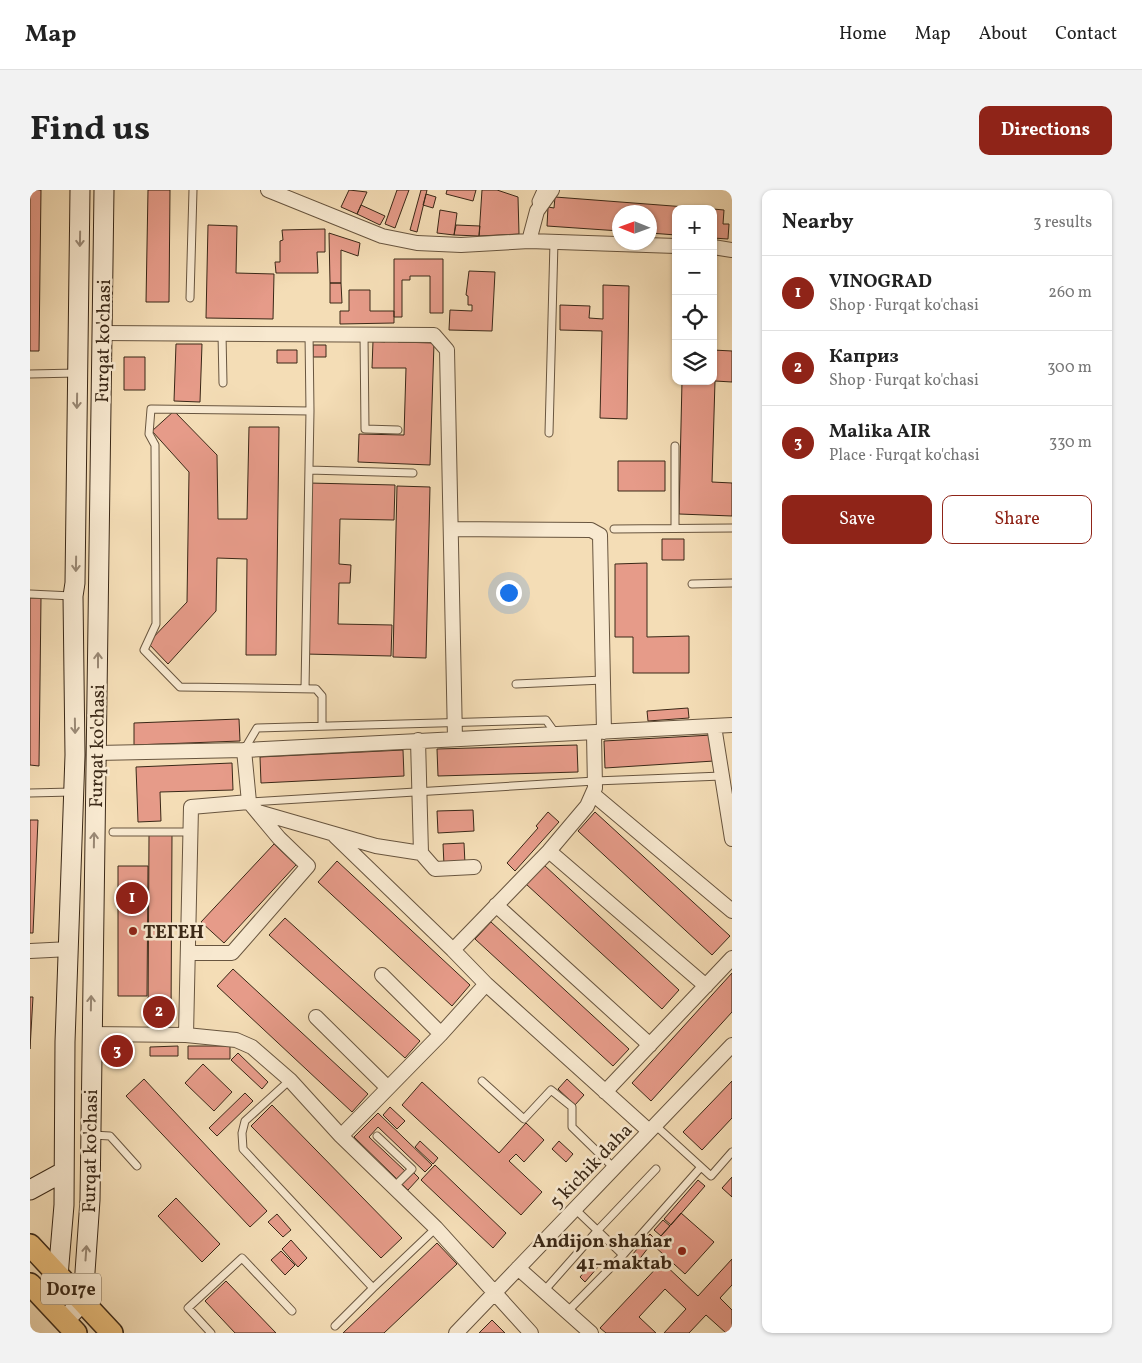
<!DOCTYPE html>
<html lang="en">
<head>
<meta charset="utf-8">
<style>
	:root { --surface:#fff; --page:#f2f2f2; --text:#222; --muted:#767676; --line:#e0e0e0; --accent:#8f2418 }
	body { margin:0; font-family:Vollkorn,serif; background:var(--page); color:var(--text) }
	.controls { position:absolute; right:15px; top:15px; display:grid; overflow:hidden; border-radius:10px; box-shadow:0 1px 4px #0004 }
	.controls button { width:45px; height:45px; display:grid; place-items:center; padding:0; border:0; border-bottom:1px solid var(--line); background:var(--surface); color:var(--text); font:25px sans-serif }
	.compass { position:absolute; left:582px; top:15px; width:45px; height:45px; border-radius:50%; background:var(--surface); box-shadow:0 1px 4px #0004; rotate:271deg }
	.you { position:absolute; left:478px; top:402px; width:18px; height:18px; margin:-12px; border:4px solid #fff; border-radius:50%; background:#1a73e8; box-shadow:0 0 0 8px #1a73e833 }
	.badge { display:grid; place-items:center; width:32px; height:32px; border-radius:50%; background:var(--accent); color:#fff; font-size:16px; font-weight:700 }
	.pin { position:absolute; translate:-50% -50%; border:2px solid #fff; box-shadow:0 1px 5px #0006 }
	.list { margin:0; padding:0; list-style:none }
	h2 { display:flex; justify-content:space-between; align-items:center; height:65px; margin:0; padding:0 20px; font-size:21px }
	h2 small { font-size:16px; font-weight:400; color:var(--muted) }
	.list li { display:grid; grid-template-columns:32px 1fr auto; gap:15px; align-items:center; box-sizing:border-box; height:75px; padding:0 20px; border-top:1px solid var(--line) }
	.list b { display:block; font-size:19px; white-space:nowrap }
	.list p { margin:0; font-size:16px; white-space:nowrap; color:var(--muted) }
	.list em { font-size:16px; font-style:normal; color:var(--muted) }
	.actions { display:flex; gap:10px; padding:15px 20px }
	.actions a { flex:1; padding:11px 0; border:1px solid var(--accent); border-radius:10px; text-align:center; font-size:18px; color:var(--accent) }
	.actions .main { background:var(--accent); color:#fff }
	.icon { flex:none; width:28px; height:28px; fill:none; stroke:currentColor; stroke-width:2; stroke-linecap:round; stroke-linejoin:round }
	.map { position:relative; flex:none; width:702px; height:1143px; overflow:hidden; border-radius:10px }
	header { display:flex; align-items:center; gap:30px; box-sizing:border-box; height:70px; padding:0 25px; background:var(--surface); border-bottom:1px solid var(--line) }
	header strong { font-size:24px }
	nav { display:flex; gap:28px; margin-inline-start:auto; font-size:18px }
	.intro { display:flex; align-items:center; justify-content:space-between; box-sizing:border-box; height:120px; padding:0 30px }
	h1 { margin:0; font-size:35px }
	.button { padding:12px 22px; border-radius:10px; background:var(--accent); color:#fff; font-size:18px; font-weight:700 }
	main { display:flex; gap:30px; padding:0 30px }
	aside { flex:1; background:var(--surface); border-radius:10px; box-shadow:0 1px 4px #0004 }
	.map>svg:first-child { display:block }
</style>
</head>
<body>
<header>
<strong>Map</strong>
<nav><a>Home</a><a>Map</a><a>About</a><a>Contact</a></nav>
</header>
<div class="intro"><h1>Find us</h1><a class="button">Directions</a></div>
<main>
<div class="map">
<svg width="702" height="1143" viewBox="0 0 702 1143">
	<rect width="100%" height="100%" fill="#f4ddb6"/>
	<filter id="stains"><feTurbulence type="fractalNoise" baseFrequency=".004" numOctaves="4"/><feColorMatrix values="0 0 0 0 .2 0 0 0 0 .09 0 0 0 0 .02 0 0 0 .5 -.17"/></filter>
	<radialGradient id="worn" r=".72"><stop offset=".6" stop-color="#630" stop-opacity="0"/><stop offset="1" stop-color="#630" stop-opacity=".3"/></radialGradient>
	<path fill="#e69b89" stroke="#3a2817" d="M0 0H11L9 161H0Z
		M118 0H140L139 112H116Z
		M319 0 337 2 327 24 311 17Z
		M367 0H379L365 38 355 34Z
		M391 0H397L387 42 380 40Z
		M417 0H446L443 11 416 4Z
		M452 0H467L488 7 489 44 449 46Z
		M396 4 406 7 403 18 393 15Z
		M525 7 682 19H646V45L620 43V22H590V41L517 36 518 17 524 18Z
		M331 15 355 26 350 35 327 24Z
		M683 19 694 20 693 34H699L698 49 683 48Z
		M410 20 427 23 424 45 407 43Z
		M178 35 207 36 206 83 244 84 243 129 176 128Z
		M426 35 450 36 449 46 424 45Z
		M295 39V62H287L288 83H246L245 72H250V51L253 50 252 40Z
		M299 43 330 53 328 66 311 60V93H300Z
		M364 69H413V123H400V86H380V90H372V127H364Z
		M439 81 465 82 462 141 419 140 420 120 442 121V115H438V106L436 105Z
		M300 93H311L312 113H300Z
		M573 95 599 96 597 229 570 228 572 141 530 140V115L560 116 559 128 573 129Z
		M319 100H340V121H364V133L310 134V121H319Z
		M355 147H368V152L404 153 400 275 328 272 329 244 374 245 376 178H342L343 151 355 152Z
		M146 154H172L170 212 144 211Z
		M283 155H296V167H283Z
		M247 160H267V173H247Z
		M683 160 702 161V192L685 191 682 292 702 293V326L649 324 652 191H683Z
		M94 167H115V200H94Z
		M144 221 187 265 188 329H217L219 237H249L246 465H216L217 369 187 368 186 421 138 474 118 453 157 412 159 282 122 241Z
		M588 271H635V301H588Z
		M279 293 365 295 364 330 310 329 309 374 321 375 320 393H309L308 434 362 435 361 466 275 464Z
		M367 296 400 297 396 468 363 467Z
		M632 349H654V370H632Z
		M617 373V447L659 446V483H603V447H585V374Z
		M0 408H11L9 576 0 575Z
		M658 518 659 528 618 531 617 521Z
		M209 529 210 551 104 555V533Z
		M682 545 684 571 575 578 574 551Z
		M547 555 548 582 408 586 407 559Z
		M373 560 374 586 231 593 230 567Z
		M202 573 203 600 130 602 131 631 108 632 106 577Z
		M443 620 444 641 408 643 407 621Z
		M518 622 529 632 485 681 477 673 508 638 506 636Z
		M565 622 700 746 682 765 548 641Z
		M0 630H8L3 743H0Z
		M119 645H142L141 830H118Z
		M434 653 435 674 414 675 413 654Z
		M244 654 266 675 194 753 171 732Z
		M307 671 440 795 422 816 288 692Z
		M514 675 649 800 632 819 496 694Z
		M88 676H118L117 806H88Z
		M255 728 390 851 375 868 239 745Z
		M461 732 599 859 583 876 445 749Z
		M203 779 338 904 322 922 187 796Z
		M702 783V822L621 911 602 893Z
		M0 807H3L0 859Z
		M148 856V866H120V857Z
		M158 856H200V869H158Z
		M208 863 238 892 232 899 201 870Z
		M173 874 202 902 184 921 155 893Z
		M114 889 237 1021 220 1037 96 906Z
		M537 889 554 905 545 915 528 899Z
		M702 891V928L672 960 653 942Z
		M392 892 469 963 496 933 514 950 494 972 486 964 479 971 512 1002 491 1025 372 915Z
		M215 903 223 911 187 946 179 938Z
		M242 915 372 1048 351 1068 221 936Z
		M360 917 375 931 367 939 353 925Z
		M348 923 402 975 395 982 348 937 339 947 375 981 367 989 324 947Z
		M390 951 408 968 403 974 385 957Z
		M529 951 543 964 536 972 522 959Z
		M405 975 476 1043 463 1058 391 990Z
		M383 982 389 988 378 1000 372 994Z
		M702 987V1007L692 998Z
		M668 990 675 996 641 1035 634 1029Z
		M146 1008 190 1054 172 1072 128 1026Z
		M651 1023 684 1052 655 1084 623 1055Z
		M247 1024 261 1040 253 1047 238 1032Z
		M633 1030 640 1036 631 1046 624 1040Z
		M620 1044 625 1049 608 1071 602 1065Z
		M261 1050 277 1068 268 1077 252 1059Z
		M407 1053 427 1074 354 1143H313Z
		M251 1061 265 1075 255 1085 241 1070Z
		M702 1069V1095L690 1108 702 1120V1143H696L676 1125 659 1143H634L656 1119 635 1099 609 1127 626 1143H576L570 1138 632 1072 668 1106Z
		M562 1073 568 1077 555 1092 550 1087Z
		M196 1091 246 1143H205L175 1111Z
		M462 1130 475 1143H449Z"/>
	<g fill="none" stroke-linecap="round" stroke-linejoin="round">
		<defs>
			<path id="lane" d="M507 18 506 11 511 0
				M160 108 163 0
				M192 144 193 193
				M279 144 280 221
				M334 145 335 239 368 240
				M0 184 47 183
				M519 243 524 52
				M279 280 383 283
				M645 338V256
				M584 339 702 338
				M662 394 702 393
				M0 404 42 406
				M486 494 573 490
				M275 499 280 221 121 219 119 244 125 255 126 434 114 460 150 497 286 499 292 506V536
				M214 560 227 538 516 530 526 544
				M0 603 42 602
				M219 612 565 591 692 586
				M83 642H161
				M260 890 215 931 212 943 213 959 343 1098 406 1038
				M452 891 494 929 521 900 542 917V937L584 978
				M625 935 681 986 702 962
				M63 945 80 946 107 976
				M347 946 382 979 364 997
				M593 1065 671 977
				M514 1101 567 1041 626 979
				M537 1122 593 1065 545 1019
				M305 1136 343 1098
				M181 1143 158 1118 212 1068 262 1121"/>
			<path id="street" d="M238 0 352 46 387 53 431 55 499 51 646 56
				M499 51 507 21 522 0
				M683 57 702 60
				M72 143 404 145 417 160 425 549
				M421 339 561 340 570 345 574 542
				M684 536 702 649
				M388 550 391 663
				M67 563 214 560 702 535
				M564 605 702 721
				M228 622 346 656 391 663 405 679 444 677
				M305 646 423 760
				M519 661 676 796
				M466 715 620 855
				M0 761 40 759
				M160 763H202L278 676 249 648 219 612 214 560
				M352 785 411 844
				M456 794 619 941
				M286 827 358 898
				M61 844 156 845 206 850 222 857 260 890 311 946 406 1038 501 1143
				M156 845 161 617 219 612
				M575 902 702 768
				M311 946 411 844 456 794 423 760 519 661 557 616 565 598 564 543
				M488 1078 561 1143
				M426 1143 702 855"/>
			<path id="secondary" d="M0 1000 33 982
				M10 1105 28 1086 34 1015 35 852 45 565 43 406 45 393 50 0
				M34 1131 53 1111 60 1010 74 0"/>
			<path id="primary" d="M0 1055 82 1143
				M0 1094 46 1143"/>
		</defs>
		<use href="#lane" stroke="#68553f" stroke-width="9"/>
		<use href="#street" stroke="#68553f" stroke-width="16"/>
		<use href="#secondary" stroke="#3a2817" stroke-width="21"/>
		<use href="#primary" stroke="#3a2817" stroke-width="24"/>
		<use href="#lane" stroke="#f8e9d0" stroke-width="7"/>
		<use href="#street" stroke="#f8e9d0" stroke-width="14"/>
		<use href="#secondary" stroke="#f8e9d0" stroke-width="19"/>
		<use href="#primary" stroke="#eabe7b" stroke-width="21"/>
	</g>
	<defs><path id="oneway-shaft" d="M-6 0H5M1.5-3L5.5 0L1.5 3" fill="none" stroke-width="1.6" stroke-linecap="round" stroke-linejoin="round" transform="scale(1.25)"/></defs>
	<g stroke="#998874">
		<use href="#oneway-shaft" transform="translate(50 49) rotate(91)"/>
		<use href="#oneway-shaft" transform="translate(47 211) rotate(91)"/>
		<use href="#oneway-shaft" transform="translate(46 374) rotate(91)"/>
		<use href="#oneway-shaft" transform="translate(68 470) rotate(-90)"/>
		<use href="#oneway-shaft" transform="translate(45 536) rotate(89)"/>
		<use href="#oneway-shaft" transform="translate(64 650) rotate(-89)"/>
		<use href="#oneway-shaft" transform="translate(61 813) rotate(-89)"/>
		<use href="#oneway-shaft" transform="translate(56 1063) rotate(-86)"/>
	</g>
	<g fill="#8f2418" stroke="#f8e9d0" stroke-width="2">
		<circle cx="103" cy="741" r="5"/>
		<circle cx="652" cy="1061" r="5"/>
	</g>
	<g text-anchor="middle" stroke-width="5" stroke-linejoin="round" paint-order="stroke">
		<rect fill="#f8e9d0" stroke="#73624e" stroke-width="1" x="11" y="1083.5" width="60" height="31" rx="4"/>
		<g font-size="18" font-weight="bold" fill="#3a2817">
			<text x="41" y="1105">D017e</text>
		</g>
		<g font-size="19" fill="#3a2817" stroke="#f8e9d0">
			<text transform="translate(72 151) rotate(-89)" y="7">Furqat ko'chasi</text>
			<text transform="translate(66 556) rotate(-89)" y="7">Furqat ko'chasi</text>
			<text transform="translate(59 961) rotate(-89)" y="7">Furqat ko'chasi</text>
			<text transform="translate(560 975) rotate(-46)" y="7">5 kichik daha</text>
		</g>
		<g font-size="19" font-weight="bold" fill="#3a2817" stroke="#f8e9d0" text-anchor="start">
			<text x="113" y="748">ТЕГЕН</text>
			<text x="642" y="1057" text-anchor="end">Andijon shahar<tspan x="642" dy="22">41-maktab</tspan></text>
		</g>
	</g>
	<rect width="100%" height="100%" filter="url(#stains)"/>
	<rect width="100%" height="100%" fill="url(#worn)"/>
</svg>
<div class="controls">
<button>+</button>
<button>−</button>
<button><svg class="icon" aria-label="locate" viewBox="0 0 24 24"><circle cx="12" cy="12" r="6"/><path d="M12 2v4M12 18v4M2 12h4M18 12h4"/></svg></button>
<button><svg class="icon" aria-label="layers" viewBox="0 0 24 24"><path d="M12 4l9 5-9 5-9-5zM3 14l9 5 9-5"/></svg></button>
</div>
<svg class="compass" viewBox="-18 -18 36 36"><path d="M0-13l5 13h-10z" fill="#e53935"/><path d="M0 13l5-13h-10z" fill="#767676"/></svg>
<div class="you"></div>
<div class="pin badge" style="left:102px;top:708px">1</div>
<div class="pin badge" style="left:129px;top:822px">2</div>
<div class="pin badge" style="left:87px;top:861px">3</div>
</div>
<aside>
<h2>Nearby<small>3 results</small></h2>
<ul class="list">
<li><span class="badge">1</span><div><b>VINOGRAD</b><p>Shop · Furqat ko'chasi</p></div><em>260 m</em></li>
<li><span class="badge">2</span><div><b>Каприз</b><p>Shop · Furqat ko'chasi</p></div><em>300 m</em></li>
<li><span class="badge">3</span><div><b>Malika AIR</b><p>Place · Furqat ko'chasi</p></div><em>330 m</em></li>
</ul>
<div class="actions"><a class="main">Save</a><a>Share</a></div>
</aside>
</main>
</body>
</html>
